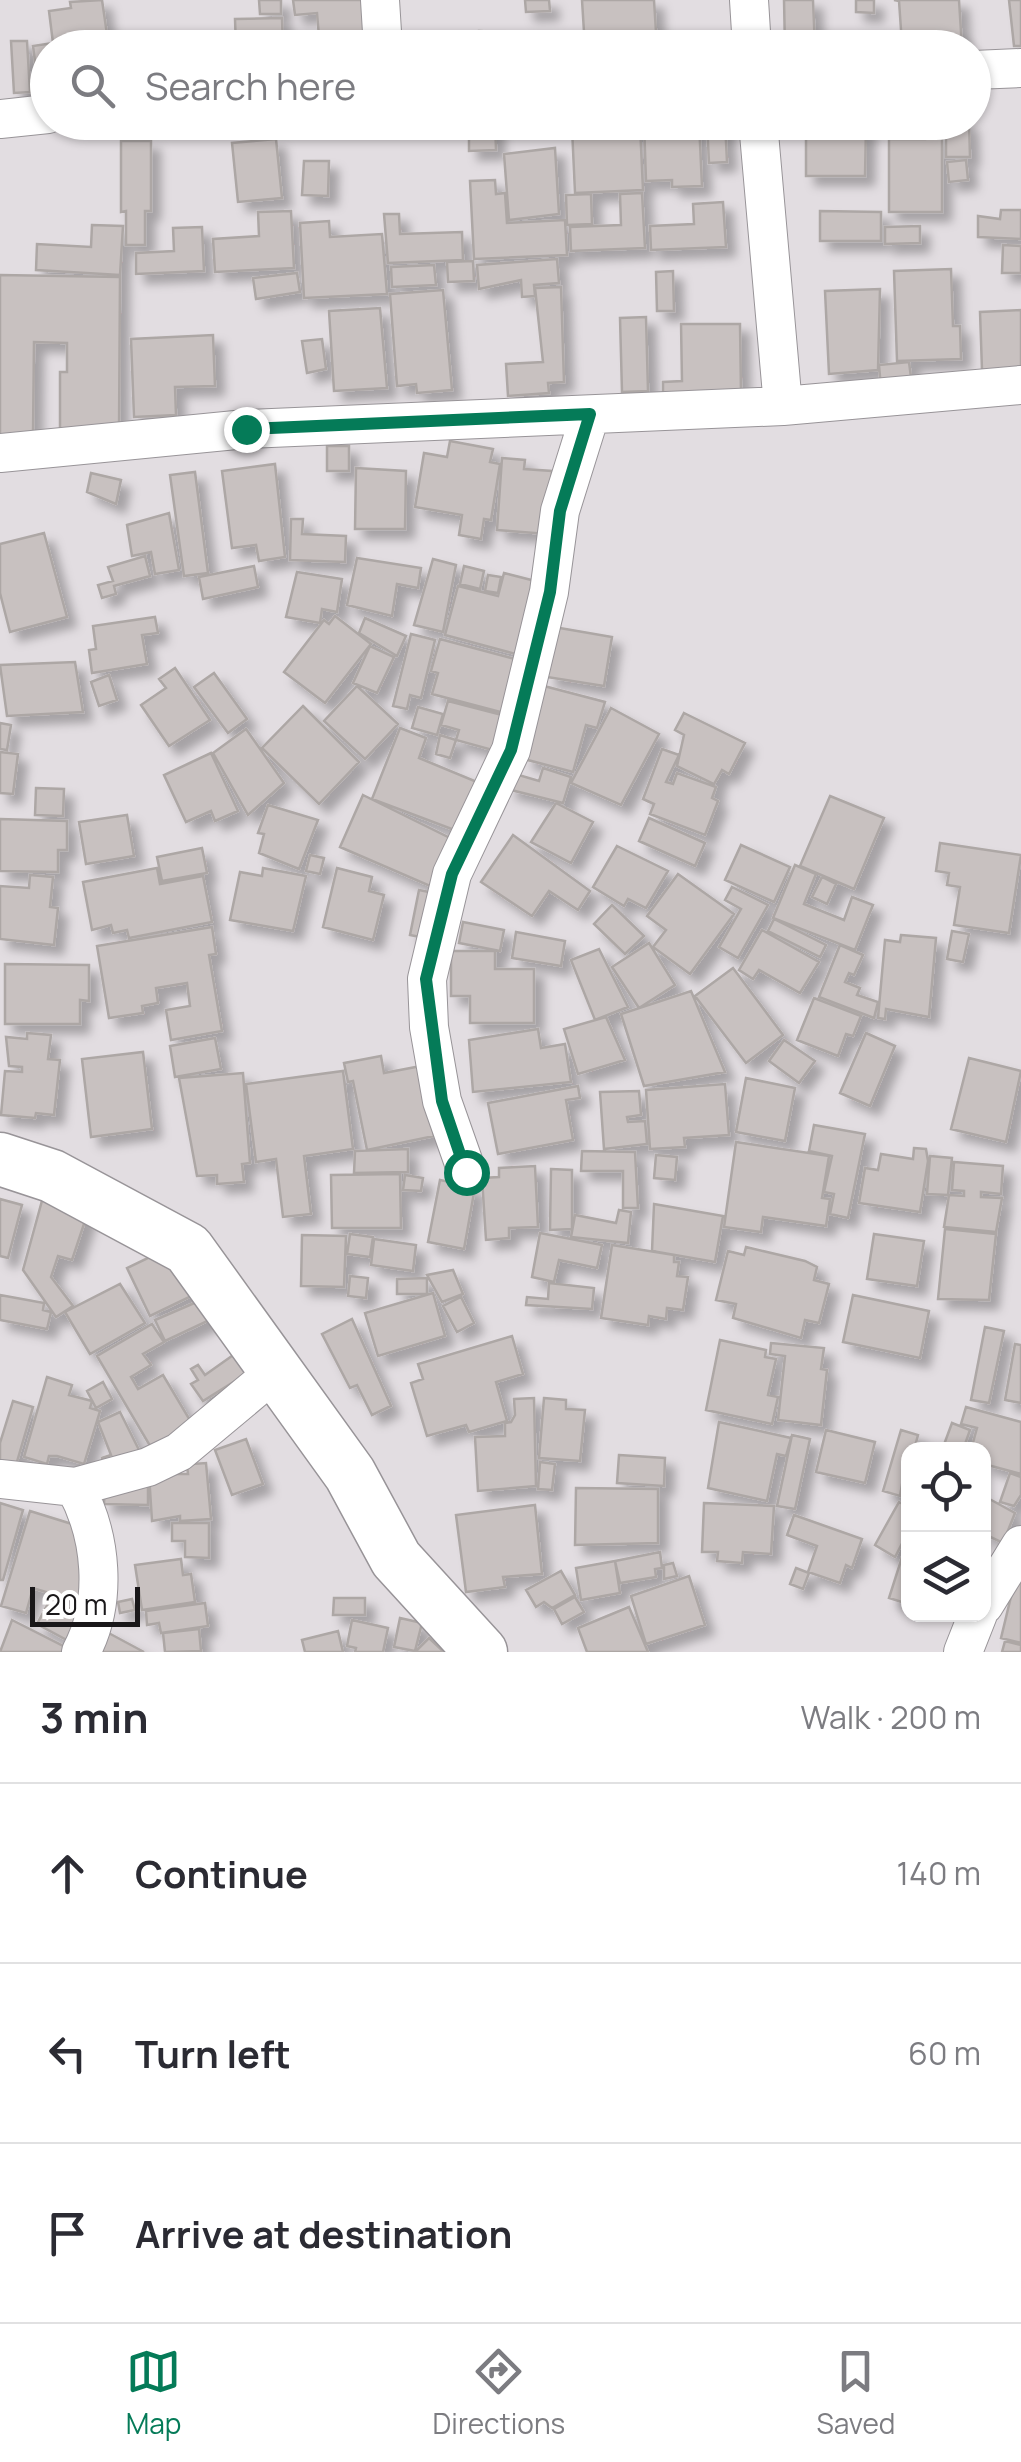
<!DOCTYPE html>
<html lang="en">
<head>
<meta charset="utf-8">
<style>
	:root { --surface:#fff; --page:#f7f7f7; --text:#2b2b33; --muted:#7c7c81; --line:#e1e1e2; --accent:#057b58 }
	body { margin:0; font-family:Manrope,sans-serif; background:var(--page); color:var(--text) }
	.controls { position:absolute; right:30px; bottom:30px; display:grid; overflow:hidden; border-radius:20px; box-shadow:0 2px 8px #0004 }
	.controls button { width:90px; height:90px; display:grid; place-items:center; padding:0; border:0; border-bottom:2px solid var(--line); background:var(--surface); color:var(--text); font:50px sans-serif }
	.scale { position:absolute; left:30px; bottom:25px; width:110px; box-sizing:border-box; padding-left:10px; border:5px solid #191719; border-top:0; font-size:28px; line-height:35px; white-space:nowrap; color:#191719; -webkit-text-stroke:8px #fff; paint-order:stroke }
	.stop { position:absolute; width:30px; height:30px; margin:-22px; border:8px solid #057b58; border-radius:50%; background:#fff }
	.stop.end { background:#057b58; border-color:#fff; box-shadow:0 2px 10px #0008 }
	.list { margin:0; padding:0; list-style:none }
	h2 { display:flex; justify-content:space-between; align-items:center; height:130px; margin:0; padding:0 40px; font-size:42px }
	h2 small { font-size:32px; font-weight:400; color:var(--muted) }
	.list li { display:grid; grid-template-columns:65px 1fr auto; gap:30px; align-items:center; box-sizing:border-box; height:180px; padding:0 40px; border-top:2px solid var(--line) }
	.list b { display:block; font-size:38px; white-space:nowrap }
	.list em { font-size:32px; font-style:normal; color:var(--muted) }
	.icon { flex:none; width:55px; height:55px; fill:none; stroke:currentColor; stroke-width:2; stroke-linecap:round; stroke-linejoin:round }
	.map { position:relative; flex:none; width:1021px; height:1652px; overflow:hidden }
	.search { position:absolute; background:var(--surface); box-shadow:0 2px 8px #0004; left:30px; right:30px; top:30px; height:110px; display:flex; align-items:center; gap:25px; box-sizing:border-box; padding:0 35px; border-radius:55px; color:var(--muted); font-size:38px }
	.sheet { height:670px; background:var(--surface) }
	nav { display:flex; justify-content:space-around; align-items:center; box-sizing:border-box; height:140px; border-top:2px solid var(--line); background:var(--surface); font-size:28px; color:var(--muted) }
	nav a { display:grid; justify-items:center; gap:5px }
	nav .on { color:var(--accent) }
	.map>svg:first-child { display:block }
</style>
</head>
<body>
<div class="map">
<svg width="1021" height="1652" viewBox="0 0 1021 1652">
	<defs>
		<filter id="shadow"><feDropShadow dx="9" dy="9" stdDeviation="5" flood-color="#0004"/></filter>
	</defs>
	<rect width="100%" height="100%" fill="#e2dde1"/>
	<path fill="#c8c1c0" stroke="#ada7a5" stroke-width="2.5" filter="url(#shadow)" d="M102 0 109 48H48V84L38 85 33 46 53 43 49 11 71 8 70 2Z
		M259 0H281V14H260Z
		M293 0H372L376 48H320L317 13 295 15Z
		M525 0H549L550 11 526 12Z
		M582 0H654L657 48H585Z
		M784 0H813L815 48H785Z
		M856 0H874V13L856 12Z
		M894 0H959L962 48 902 44 899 1Z
		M1009 0H1021V46H1014Z
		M282 18 283 48H236L235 19Z
		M479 31 497 32V48H478Z
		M11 41H27L30 92 14 93Z
		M644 122H699L702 186 672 187V180L646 181Z
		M707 122H725L727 162 709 163Z
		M806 122 866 126 865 176H806Z
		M946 122H969L970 157H946Z
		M495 123 496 150 469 151V124Z
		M640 125 643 190 575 193 572 128Z
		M925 133 942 134V212H889V139H925Z
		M276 139 282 198 238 202 232 143Z
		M121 141H151V211H145V245H126V211L121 212Z
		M555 148 559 214 509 220 504 154Z
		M966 160 968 180 949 182 947 162Z
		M304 161H329L328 196 302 195Z
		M495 180 496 194 505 193 507 223 565 220 567 255 474 259 470 181Z
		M642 193 645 248 571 251 570 227 621 225 620 194Z
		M591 194 592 224 567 225 566 195Z
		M723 202 726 247 651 250 650 226 694 224 693 204Z
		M1001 210H1021V239L978 237V216L1000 219Z
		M291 211 294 268 215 272 213 239 259 236 258 212Z
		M820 211 881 212V241H820Z
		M384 214H399L400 234 462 232 463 260 388 263Z
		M329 221 330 237 382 234 387 294 304 298 300 223Z
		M92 225 123 226 120 275 36 270 37 244 91 247Z
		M920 226V243L885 244V227Z
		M202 227 204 271 136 274V253L174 251 173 228Z
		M1003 245 1021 246V273H1002Z
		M557 259 559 283 534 285 535 296 522 297 521 280 479 289 477 265Z
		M473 261 474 281 448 282 447 262Z
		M434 265 436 285 392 287 391 267Z
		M951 269 953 326H960L961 359 897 361 894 271Z
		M673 271 674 311H657L656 272Z
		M297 273 300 292 256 299 253 278Z
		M0 275 120 277 119 431H60V372H67V343L34 342 33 435 0 434Z
		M561 287 564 382 548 383 549 393 508 396 506 364 543 362 535 288Z
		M880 289 878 370 829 374 825 291Z
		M443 290 452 390 417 393 416 384 397 386 390 294Z
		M380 308 387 388 334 391 329 311Z
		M1021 310V369L982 370 980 312Z
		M646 317 648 391 622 392 620 318Z
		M681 324H740L741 394 663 395V382L682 381Z
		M213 335 215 386 175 387 176 415 134 417 131 339Z
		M322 339 326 369 307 373 302 341Z
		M909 362 912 385 881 388 879 365Z
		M450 441 493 449 490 462 500 464 491 520 484 519 481 539 459 535 462 515 415 507 424 453 447 457Z
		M327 446H349V471H327Z
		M502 458 525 460 524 469 552 471 547 534 497 530Z
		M275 464 285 557 259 561 256 545 232 548 222 471Z
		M356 468 406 471 405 529H355Z
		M195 472 208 573 184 576 170 475Z
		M91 473 121 480 116 504 87 492Z
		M169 513 179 570 155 574 151 552 132 556 127 525Z
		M291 519H303L302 534 346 536 345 562 290 560Z
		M44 533 67 617 10 632 0 593V544Z
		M145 556 150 576 114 586 116 594 102 598 98 585 113 581 108 567Z
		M357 558 421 568 418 588 397 584 392 616 347 605Z
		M433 559 456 565 443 632 414 625Z
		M254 566 258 587 203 599 199 577Z
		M464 566 484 571 480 589 460 584Z
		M297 572 342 579 337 612 322 609 320 623 286 617Z
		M504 573 543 583 523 656 445 635 458 586 498 596Z
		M488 575 501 577 498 593 485 591Z
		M335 616 371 644 325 703 284 672 324 620 329 624Z
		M155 617 158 633 142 635 147 664 92 673 89 650 96 649 93 626Z
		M365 618 406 636 397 656 359 633Z
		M554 627 612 637 604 686 547 677Z
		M411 634 435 640 421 698 410 695 407 709 393 706Z
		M440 639 515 659 508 714 432 694 438 673 431 671Z
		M370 646 394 657 377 693 353 683Z
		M75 662 83 712 7 716 0 665Z
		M175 668 210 720 169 746 141 705 166 688 159 679Z
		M214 673 247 719 228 733 194 687Z
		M109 675 117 700 99 706 91 682Z
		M357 686 398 724 365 759 324 721Z
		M544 686 605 702 597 728 586 725 573 772 524 759Z
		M448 701 506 716 496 751 456 740 459 730 441 725Z
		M303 706 359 762 319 804 262 748Z
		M418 707 443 714 437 735 412 728Z
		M611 708 659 734 621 805 571 783Z
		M684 713 745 743 729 774 722 770 714 784 677 766 684 735 675 730Z
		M0 723 11 725 7 750 0 749Z
		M400 728 426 738 419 758 477 782 465 834 372 799Z
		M246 729 284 783 248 815 213 753Z
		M440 735 456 740 450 758 436 754Z
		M662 749 679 755 666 782 673 784 677 773 716 787 712 798 718 801 705 835 650 814 654 804 643 799Z
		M0 752 18 754 13 794 0 793Z
		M211 753 238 811 215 821 211 811 186 822 164 775Z
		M543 768 571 777 563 803 507 789 512 773 539 781Z
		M36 788 64 789 63 816 35 815Z
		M363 795 458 842 430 886 340 847Z
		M830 796 884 818 854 889 800 866Z
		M556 803 593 822 571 863 531 842Z
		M268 805 318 820 299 869 259 853 264 834 258 833Z
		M127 815 134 856 86 864 79 822Z
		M649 818 705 843 695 866 639 841Z
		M0 819 67 821V850H58V872L0 871Z
		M513 835 590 891 578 910 549 891 532 916 481 882Z
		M940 843 1021 855 1009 933 954 925 960 887 947 885 949 873 936 871Z
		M741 845 790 867 774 902 725 880Z
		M617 846 668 871 646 908 628 899 624 906 593 887Z
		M202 848 207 873 162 881 157 857Z
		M310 855 324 858 320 874 306 871Z
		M795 865 816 874 804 904 844 920 852 897 873 905 855 950 773 918Z
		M157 868 160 884 203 876 212 922 129 938 127 930 113 933 111 925 92 930 83 882Z
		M263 868 306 876 293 931 230 920 240 872 262 876Z
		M337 868 372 877 369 891 384 895 373 940 323 927Z
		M678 874 734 914 690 974 653 947 666 930 647 916Z
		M30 875 53 877 50 907 58 908 54 945 0 939V886L29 888Z
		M822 877 836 884 827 904 812 897Z
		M732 887 768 905 738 958 719 947 741 909 725 900Z
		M419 890 439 894 430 939 410 935Z
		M612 905 644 936 625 954 594 924Z
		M774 919 826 945 820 957 768 931Z
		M463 922 504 930 500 951 459 943Z
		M212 927 216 954 209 955 222 1031 171 1040 166 1010 190 1006 187 983 156 988 158 1003 142 1006 143 1013 109 1018 97 946Z
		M762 930 819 962 800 993 759 970 753 979 739 970Z
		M952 931 969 934 963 962 947 959Z
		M516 932 565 941 561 966 512 958Z
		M901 935 936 938 929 1017 886 1009 885 1019 878 1018 885 940 900 942Z
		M649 943 675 985 639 1008 612 967Z
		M840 945 863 955 854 975 849 973 845 982 860 988 857 995 878 1002 874 1018 819 997Z
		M599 949 628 1007 595 1020 571 960Z
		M451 951H495V969H534V1023H470V996H451Z
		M5 964 89 965V1001L80 1000V1024H5Z
		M733 968 783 1035 746 1063 695 996Z
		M691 991 725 1072 644 1086 621 1014Z
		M814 998 861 1016 853 1036 846 1034 838 1056 797 1040Z
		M606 1017 625 1060 578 1074 564 1029Z
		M538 1029 541 1048 565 1044 571 1082 473 1092 469 1040Z
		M27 1033 51 1035 48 1059 60 1060 54 1115 36 1113 35 1118 1 1115 5 1071 22 1072V1067L9 1066 6 1037 27 1039Z
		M866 1033 895 1046 870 1106 840 1093Z
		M215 1038 221 1069 175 1077 170 1046Z
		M784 1040 815 1061 799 1083 769 1061Z
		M143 1052 152 1129 91 1137 82 1059Z
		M381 1056 384 1073 421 1066 434 1136 367 1150 353 1081 348 1082 344 1063Z
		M969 1058 1021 1071 1006 1142 951 1129Z
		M343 1071 353 1149 304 1156 311 1214 283 1217 276 1159 256 1162 246 1084Z
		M243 1073 250 1163 242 1164 244 1182 217 1184V1175L197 1176 179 1078Z
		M746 1078 795 1088 785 1141 736 1132Z
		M725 1084 729 1135 684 1138 685 1147 650 1149 646 1090Z
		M578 1086 580 1098 566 1100 573 1140 498 1154 488 1103Z
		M639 1091 641 1115 627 1117 628 1122 645 1121 647 1144 604 1149 600 1092Z
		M814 1125 865 1134 848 1218 830 1214 834 1194 824 1192 832 1156 809 1151Z
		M736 1142 829 1156 822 1198 830 1199 826 1226 763 1217 761 1232 724 1227Z
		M914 1148 926 1149 928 1161 920 1212 859 1203 865 1168 878 1170 881 1154 913 1159Z
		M408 1149V1172L354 1173 355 1151Z
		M582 1151 635 1152 638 1208H623V1171H581Z
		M656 1155 677 1157 675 1180 654 1178Z
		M930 1156 952 1158 948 1195 927 1194Z
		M954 1162 1003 1166 1001 1194 981 1192V1197L1002 1198 996 1232 944 1227 949 1195 964 1196V1191L952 1190Z
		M535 1166 538 1227 509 1228V1238L486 1240 482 1178 499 1177V1168Z
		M551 1169 572 1170V1229L550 1230Z
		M400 1174 401 1228H332L331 1175Z
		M405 1175 423 1178 421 1191 403 1190Z
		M440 1180 475 1187 464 1249 428 1242Z
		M43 1197 88 1212 72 1260 58 1256 51 1277 73 1306 56 1317 23 1270Z
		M0 1199 22 1205 8 1258 0 1256Z
		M654 1204 723 1216 715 1262 652 1251Z
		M619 1210 631 1212 628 1243 571 1237 575 1215 616 1223Z
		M945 1229 996 1234 989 1300 938 1299Z
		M540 1233 602 1245 597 1268 559 1260 554 1282 532 1277Z
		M350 1234 373 1237 370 1257 347 1254Z
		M874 1234 924 1241 917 1286 867 1279Z
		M302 1235 346 1236 344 1287 301 1286Z
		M374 1239 416 1245 413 1271 371 1265Z
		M181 1242 204 1290 150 1316 127 1268Z
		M612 1245 674 1255V1262H679L677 1276 688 1277 683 1310 667 1308 666 1319 649 1316 648 1325 601 1318Z
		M746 1247 805 1261 817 1267 814 1280 829 1284 819 1323 805 1320 801 1338 733 1318 736 1304 716 1300 728 1251 744 1255Z
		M453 1270 463 1294 442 1302 427 1275Z
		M350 1276 368 1278 366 1298 348 1296Z
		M427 1278V1294H397V1279Z
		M549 1283 594 1288 592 1309 526 1305 527 1297 548 1299Z
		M120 1284 145 1323 90 1354 65 1312Z
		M222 1291 231 1310 165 1341 155 1320Z
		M433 1293 445 1336 378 1356 365 1313Z
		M0 1295 44 1303 43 1310 51 1312 47 1329 0 1320Z
		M853 1295 929 1311 920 1358 843 1342Z
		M461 1297 474 1323 457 1332 443 1306Z
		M352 1319 391 1406 372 1415 357 1385 350 1388 322 1334Z
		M152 1324 164 1342 143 1354 151 1365 131 1377 138 1389 163 1375 197 1432 156 1456 97 1356Z
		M985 1327 1004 1331 989 1403 971 1400Z
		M512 1336 523 1374 496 1382 507 1421 469 1432 466 1425 427 1436 411 1383 423 1379 418 1364Z
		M720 1340 766 1350 765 1357 776 1359 768 1395 778 1397 772 1424 706 1410Z
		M253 1341 251 1371 203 1401 191 1384 198 1380 191 1369 198 1365 205 1375Z
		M771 1343 824 1348 821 1369 827 1370 821 1425 778 1420 785 1356 770 1354Z
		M1015 1344 1021 1345V1403L1005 1400Z
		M47 1377 72 1385 69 1395 92 1401 90 1408 100 1411 84 1464 57 1456H49L47 1464 24 1457Z
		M103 1382 112 1399 96 1408 87 1391Z
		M534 1398 536 1486 478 1491 475 1437 505 1436V1423L511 1422 515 1415 514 1399Z
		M544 1398 566 1400V1409L585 1410 580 1461 539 1458Z
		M13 1401 33 1407 16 1465 0 1460V1443Z
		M966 1407 1021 1422V1474L984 1464V1450H971L977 1428 961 1424Z
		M120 1412 143 1458 103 1474 102 1458 111 1455 98 1422Z
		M719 1422 791 1438 786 1456 777 1454 767 1501 708 1488Z
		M952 1423 970 1430 963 1450H942Z
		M826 1430 875 1442 865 1483 816 1472Z
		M901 1430 918 1435 914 1450H908L900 1496 883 1491Z
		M792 1435 810 1439 795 1509 777 1506Z
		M246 1439 263 1484 232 1495 215 1450Z
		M619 1455 665 1458 664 1486 617 1483Z
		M186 1456 193 1464 206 1463 211 1519 180 1521V1516L152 1521 149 1474H188Z
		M540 1462 555 1464 552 1490 538 1489Z
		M1010 1473 1021 1477V1495L1014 1506 1000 1502Z
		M105 1479 148 1481V1505L104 1504Z
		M576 1488 658 1489V1543L575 1545Z
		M984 1496 1015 1513 1003 1543 984 1534Z
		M899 1502 908 1507V1532L895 1557 875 1545Z
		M0 1503 23 1510 3 1580H0Z
		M704 1503 774 1506 771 1554 743 1552 742 1563 717 1561 718 1552H702Z
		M535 1505 542 1574 503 1577 505 1587 466 1592 456 1515Z
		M30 1511 88 1529 79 1602 33 1588 26 1613 1 1606Z
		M794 1515 862 1539 852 1568 846 1565 840 1583 808 1572 817 1546 787 1535Z
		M172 1523H209V1558L185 1557V1541H172Z
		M660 1552 662 1568 655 1569 656 1577 620 1583 615 1561Z
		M902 1557 908 1559V1604L889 1598Z
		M181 1559 183 1575 191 1574 195 1602 142 1610 135 1565Z
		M615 1561 620 1593 581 1600 576 1568Z
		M673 1563 677 1576 664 1579V1565Z
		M796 1568 809 1573 803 1589 790 1584Z
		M561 1571 575 1595 552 1608 544 1602 536 1607 526 1590Z
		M689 1576 705 1625 646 1644 631 1596Z
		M1016 1576 1021 1578V1643L1001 1638Z
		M575 1597 584 1612 562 1624 554 1609Z
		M51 1598 92 1620 78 1646 37 1624Z
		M334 1598H365V1615H333Z
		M132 1599 135 1610 120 1613 118 1602Z
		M205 1603 208 1626 161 1633 159 1623 147 1625 146 1611Z
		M629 1607 648 1652H587L578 1628Z
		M400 1618 422 1623 415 1651 394 1647Z
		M12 1620 69 1649 68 1652H0Z
		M352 1620 388 1628 383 1652H355L356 1648 347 1646Z
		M199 1629 201 1651 165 1652 163 1633Z
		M103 1630 144 1652H91Z
		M338 1631 343 1652H305L302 1640Z
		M429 1638 444 1652H415Z
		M1005 1641 1021 1645V1652H1002Z"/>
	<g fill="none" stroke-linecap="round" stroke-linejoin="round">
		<defs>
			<path id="street" d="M380 0 383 48
				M749 0 752 48
				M974 70 1021 68
				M0 119 48 114
				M758 122 783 406
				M0 453 246 429 783 406 1021 385
				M467 1172 442 1101 429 1027 427 979 452 874 511 750 549 592 560 511 590 415
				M0 1479 75 1487 148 1467 179 1452 258 1386 285 1380
				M75 1487C102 1536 108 1602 81 1652
				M984 1605 1021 1545
				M963 1652 978 1614"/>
			<path id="secondary" d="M0 1159 52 1176 188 1249 350 1474 396 1559 481 1652"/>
		</defs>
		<use href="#street" stroke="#989498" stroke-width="40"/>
		<use href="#secondary" stroke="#989498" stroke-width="55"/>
		<use href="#street" stroke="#fff" stroke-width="38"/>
		<use href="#secondary" stroke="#fff" stroke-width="52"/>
	</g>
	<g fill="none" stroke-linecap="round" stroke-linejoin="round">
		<path stroke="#057b58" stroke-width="12" d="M246 429 590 414 560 511 550 592 511 750 452 874 426 979 442 1101 466 1172"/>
	</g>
</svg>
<div class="controls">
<button><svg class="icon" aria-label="locate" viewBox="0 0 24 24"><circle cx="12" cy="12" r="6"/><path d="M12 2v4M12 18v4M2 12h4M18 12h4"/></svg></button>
<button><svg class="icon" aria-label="layers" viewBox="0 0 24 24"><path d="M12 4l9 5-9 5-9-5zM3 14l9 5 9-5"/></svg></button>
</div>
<div class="scale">20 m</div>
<div class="stop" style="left:466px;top:1172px"></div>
<div class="stop end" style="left:246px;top:429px"></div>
<div class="search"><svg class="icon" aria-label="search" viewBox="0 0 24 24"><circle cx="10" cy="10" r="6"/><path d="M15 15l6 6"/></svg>Search here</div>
</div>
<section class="sheet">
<h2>3 min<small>Walk · 200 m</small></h2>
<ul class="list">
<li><svg class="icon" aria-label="ahead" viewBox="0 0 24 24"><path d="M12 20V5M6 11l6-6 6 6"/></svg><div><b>Continue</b></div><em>140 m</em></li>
<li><svg class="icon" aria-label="left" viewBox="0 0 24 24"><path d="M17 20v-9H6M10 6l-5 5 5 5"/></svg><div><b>Turn left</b></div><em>60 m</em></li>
<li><svg class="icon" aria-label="arrive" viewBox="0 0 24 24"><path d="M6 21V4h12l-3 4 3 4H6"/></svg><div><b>Arrive at destination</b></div></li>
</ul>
</section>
<nav>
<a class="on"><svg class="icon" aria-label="map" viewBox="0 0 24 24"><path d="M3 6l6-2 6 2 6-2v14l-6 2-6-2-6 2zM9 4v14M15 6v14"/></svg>Map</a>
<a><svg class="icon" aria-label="directions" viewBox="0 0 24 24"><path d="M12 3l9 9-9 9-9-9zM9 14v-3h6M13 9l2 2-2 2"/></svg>Directions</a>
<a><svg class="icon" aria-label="saved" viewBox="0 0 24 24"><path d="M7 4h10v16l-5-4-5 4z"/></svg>Saved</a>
</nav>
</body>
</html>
